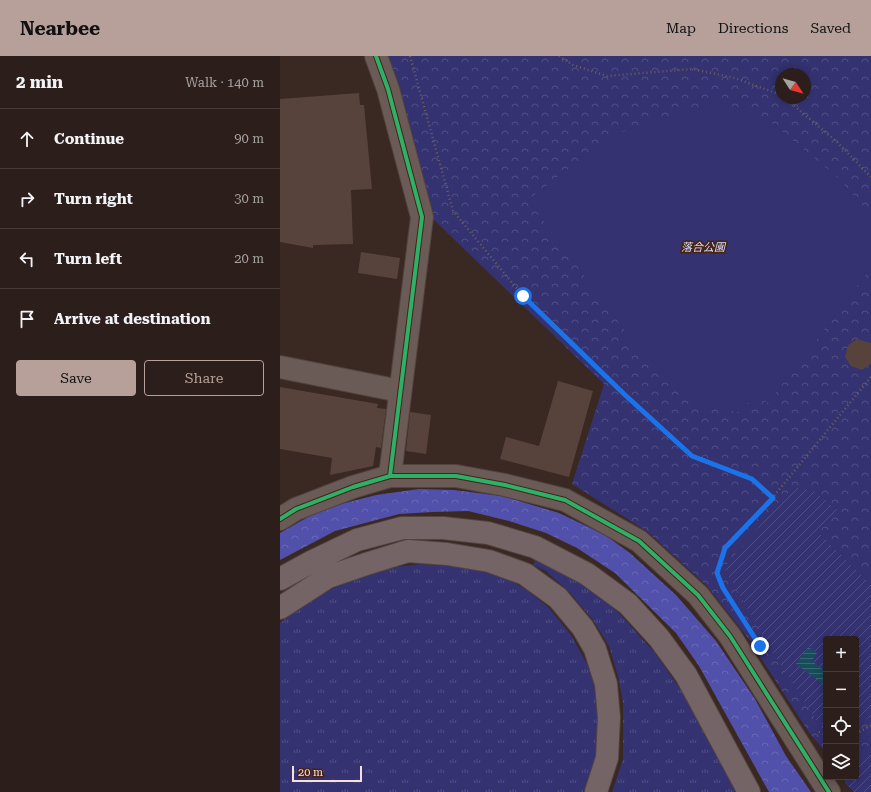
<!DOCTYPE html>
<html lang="en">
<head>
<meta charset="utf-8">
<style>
	:root { --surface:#2c1e1a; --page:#342723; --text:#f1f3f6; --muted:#a6a2a2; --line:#483c39; --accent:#b6a099 }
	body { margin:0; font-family:"Roboto Serif","Noto Sans JP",serif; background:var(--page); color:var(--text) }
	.controls { position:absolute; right:12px; bottom:12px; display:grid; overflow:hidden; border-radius:4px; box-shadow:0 2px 10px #0003 }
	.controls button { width:36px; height:36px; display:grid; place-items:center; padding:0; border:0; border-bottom:1px solid var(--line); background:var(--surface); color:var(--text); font:20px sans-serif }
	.compass { position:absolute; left:495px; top:12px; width:36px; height:36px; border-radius:50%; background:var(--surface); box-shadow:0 2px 10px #0003; rotate:126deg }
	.scale { position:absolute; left:12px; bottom:10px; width:70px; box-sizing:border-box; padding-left:4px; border:2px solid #f8e0d9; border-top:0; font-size:11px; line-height:14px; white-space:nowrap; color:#f8e0d9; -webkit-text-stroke:3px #452318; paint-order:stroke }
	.stop { position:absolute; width:12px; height:12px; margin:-9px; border:3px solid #1a73e8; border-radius:50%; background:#fff }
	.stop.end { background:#1a73e8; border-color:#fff; box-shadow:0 1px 4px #0008 }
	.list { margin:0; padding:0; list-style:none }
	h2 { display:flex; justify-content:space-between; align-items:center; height:52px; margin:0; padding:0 16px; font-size:17px }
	h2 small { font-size:13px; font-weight:400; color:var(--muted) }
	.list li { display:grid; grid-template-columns:26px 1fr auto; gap:12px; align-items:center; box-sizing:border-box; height:60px; padding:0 16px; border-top:1px solid var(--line) }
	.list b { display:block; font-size:15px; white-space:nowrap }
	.list em { font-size:13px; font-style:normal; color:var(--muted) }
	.actions { display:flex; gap:8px; padding:12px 16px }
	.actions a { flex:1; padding:9px 0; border:1px solid var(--accent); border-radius:4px; text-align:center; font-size:14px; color:var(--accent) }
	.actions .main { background:var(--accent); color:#111 }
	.icon { flex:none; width:22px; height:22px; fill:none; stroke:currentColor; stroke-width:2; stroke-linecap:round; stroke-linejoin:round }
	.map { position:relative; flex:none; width:591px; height:736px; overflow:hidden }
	header { display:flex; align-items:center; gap:24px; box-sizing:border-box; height:56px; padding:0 20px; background:var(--accent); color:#111 }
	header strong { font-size:19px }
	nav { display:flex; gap:22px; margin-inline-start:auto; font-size:14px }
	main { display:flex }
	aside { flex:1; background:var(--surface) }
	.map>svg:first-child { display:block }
</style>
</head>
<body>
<header>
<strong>Nearbee</strong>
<nav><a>Map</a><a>Directions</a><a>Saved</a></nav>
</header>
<main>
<aside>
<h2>2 min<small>Walk · 140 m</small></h2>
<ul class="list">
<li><svg class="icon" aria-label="ahead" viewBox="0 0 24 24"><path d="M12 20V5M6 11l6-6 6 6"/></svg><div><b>Continue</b></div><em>90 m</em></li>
<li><svg class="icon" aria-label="right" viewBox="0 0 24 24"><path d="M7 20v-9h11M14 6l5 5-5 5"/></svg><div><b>Turn right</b></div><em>30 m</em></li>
<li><svg class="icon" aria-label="left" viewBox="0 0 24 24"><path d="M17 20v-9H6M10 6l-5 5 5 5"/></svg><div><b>Turn left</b></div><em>20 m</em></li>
<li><svg class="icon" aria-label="arrive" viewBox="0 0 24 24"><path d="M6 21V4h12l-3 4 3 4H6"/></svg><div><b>Arrive at destination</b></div></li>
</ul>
<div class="actions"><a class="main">Save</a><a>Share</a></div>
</aside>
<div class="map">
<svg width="591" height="736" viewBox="0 0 591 736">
	<defs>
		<pattern id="grass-tufts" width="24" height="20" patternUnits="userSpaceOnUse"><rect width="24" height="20" fill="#343271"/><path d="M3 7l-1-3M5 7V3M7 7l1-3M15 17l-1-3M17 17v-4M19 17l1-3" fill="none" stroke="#524f85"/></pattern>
		<pattern id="forest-crowns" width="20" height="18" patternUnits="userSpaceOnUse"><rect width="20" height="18" fill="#5150aa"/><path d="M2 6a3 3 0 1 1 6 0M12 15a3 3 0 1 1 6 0" fill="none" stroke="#6b69b5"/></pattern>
		<pattern id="park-crowns" width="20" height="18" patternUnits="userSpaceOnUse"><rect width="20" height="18" fill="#343271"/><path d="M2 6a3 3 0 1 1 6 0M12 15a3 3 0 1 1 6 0" fill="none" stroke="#524f85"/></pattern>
		<pattern id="garden-furrows" width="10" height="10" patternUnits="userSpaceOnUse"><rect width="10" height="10" fill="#343271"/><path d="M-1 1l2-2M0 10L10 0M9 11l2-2" fill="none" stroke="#524f85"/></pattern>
		<pattern id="water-rules" width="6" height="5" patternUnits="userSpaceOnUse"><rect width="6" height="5" fill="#174d5a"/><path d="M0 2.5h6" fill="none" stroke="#3a6671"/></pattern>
	</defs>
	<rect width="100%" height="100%" fill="#3a2822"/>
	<path fill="url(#grass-tufts)" d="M257 501 286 516 316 537 340 558 375 597 407 643 457 736H332L343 703V646L338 620 329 590 313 564 291 538 266 515 253 509Z
		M140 508 180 511 215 516 247 534 269 552 291 579 311 615 319 648V690L312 719 303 736H0V567C30 542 65 523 103 513 115 510 128 510 140 508Z"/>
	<path fill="url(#forest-crowns)" d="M139 433 174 434 222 440 279 457 325 479 350 497 396 539 436 585 475 643 506 700 531 736H489L419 610 396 577 335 517 297 492 266 477 229 465 188 455 153 456 119 458 55 475 0 504V477L42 453 96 439Z"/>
	<path fill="url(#park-crowns)" fill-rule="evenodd" d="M108 0H591V736H578L566 721H576V583H546V697L528 675 468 582 427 530 368 476 292 428 324 328 153 163 119 28ZM501 18H525V42H501Z"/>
	<path fill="url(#garden-furrows)" d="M513 431 534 435 560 456 538 476 591 529V661L576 668V583H546V671L537 665 487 587 444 512Z
		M591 699V736H574L565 727 566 721H576V705Z"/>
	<path fill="#343271" d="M437 45 487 63 557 121 591 160V212L488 347 476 339 458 356 421 351 354 287 248 144 330 80Z"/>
	<path fill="url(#water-rules)" d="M528 591 537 597 532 605 546 616V630L516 608Z"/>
	<path fill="#58433c" d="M79 37 80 49H84L92 133 71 134 73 188 33 189V192L0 186V43Z
		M81 196 120 202 117 223 78 217Z
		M577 283 591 287V308L582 314 571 310 565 301 568 289Z
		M278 325 313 335 289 421 220 403 226 381 259 390Z
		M0 331 98 348 97 352 106 353 101 392 96 391 93 410 50 419 52 402 0 393Z
		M130 356 151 359 146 398 126 395Z"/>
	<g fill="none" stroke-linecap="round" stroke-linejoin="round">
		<defs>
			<path id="street" d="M96 0 108 33 142 161 110 420
				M0 311 120 335
				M0 463 16 453 73 431 110 420H176L225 429 285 444 359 485 418 539 450 580 549 736"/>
			<path id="highway" d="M0 523 31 506 77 484 122 472H163L208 477 255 491 307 518 348 548 379 582 406 619 469 736
				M0 552 48 521 86 508 128 495 167 498 209 505 245 518 278 542 303 572 315 593 326 628 329 662 327 702 316 736"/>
		</defs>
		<use href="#street" stroke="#53433f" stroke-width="24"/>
		<use href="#highway" stroke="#53433f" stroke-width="24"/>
		<path stroke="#6c5f5c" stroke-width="2.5" stroke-dasharray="1 3" stroke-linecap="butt" d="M130 0 173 155 243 240 344 338 412 400 472 423 493 441
			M279 0 293 9 327 20 412 13 455 22 501 39
			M505 42 556 85 591 121
			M442 530 437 517 445 492 485 451 591 321
			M539 676 546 679
			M576 678 591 669"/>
		<use href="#street" stroke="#6a5b57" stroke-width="22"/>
		<use href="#highway" stroke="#756466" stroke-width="22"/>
		<defs>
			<path id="cycleway" d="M96 0 108 33 142 161 110 420
				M0 463 16 453 73 431 110 420H176L225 429 285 444 359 485 418 539 450 580 549 736"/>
		</defs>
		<use href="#cycleway" stroke="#452318" stroke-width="6"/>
		<use href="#cycleway" stroke="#2db169" stroke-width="4"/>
	</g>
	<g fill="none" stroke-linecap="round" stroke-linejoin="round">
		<path stroke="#1a73e8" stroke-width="5" d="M243 240 344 338 412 400 472 423 493 442 445 492 437 517 443 532 480 590"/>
	</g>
	<g text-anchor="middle" stroke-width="3.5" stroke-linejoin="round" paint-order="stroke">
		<g font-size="11" font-style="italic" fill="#dadffa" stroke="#452318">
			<text x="423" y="195">落合公園</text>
		</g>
	</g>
</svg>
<div class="controls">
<button>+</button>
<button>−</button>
<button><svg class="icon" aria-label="locate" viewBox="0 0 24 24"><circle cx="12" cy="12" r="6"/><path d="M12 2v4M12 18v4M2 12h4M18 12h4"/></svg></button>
<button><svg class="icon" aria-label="layers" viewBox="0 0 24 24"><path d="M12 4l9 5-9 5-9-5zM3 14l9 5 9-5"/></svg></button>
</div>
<svg class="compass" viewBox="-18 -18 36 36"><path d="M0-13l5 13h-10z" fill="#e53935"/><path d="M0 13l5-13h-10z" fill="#a6a2a2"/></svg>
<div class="scale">20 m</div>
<div class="stop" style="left:243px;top:240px"></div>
<div class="stop end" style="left:480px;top:590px"></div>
</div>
</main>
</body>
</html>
